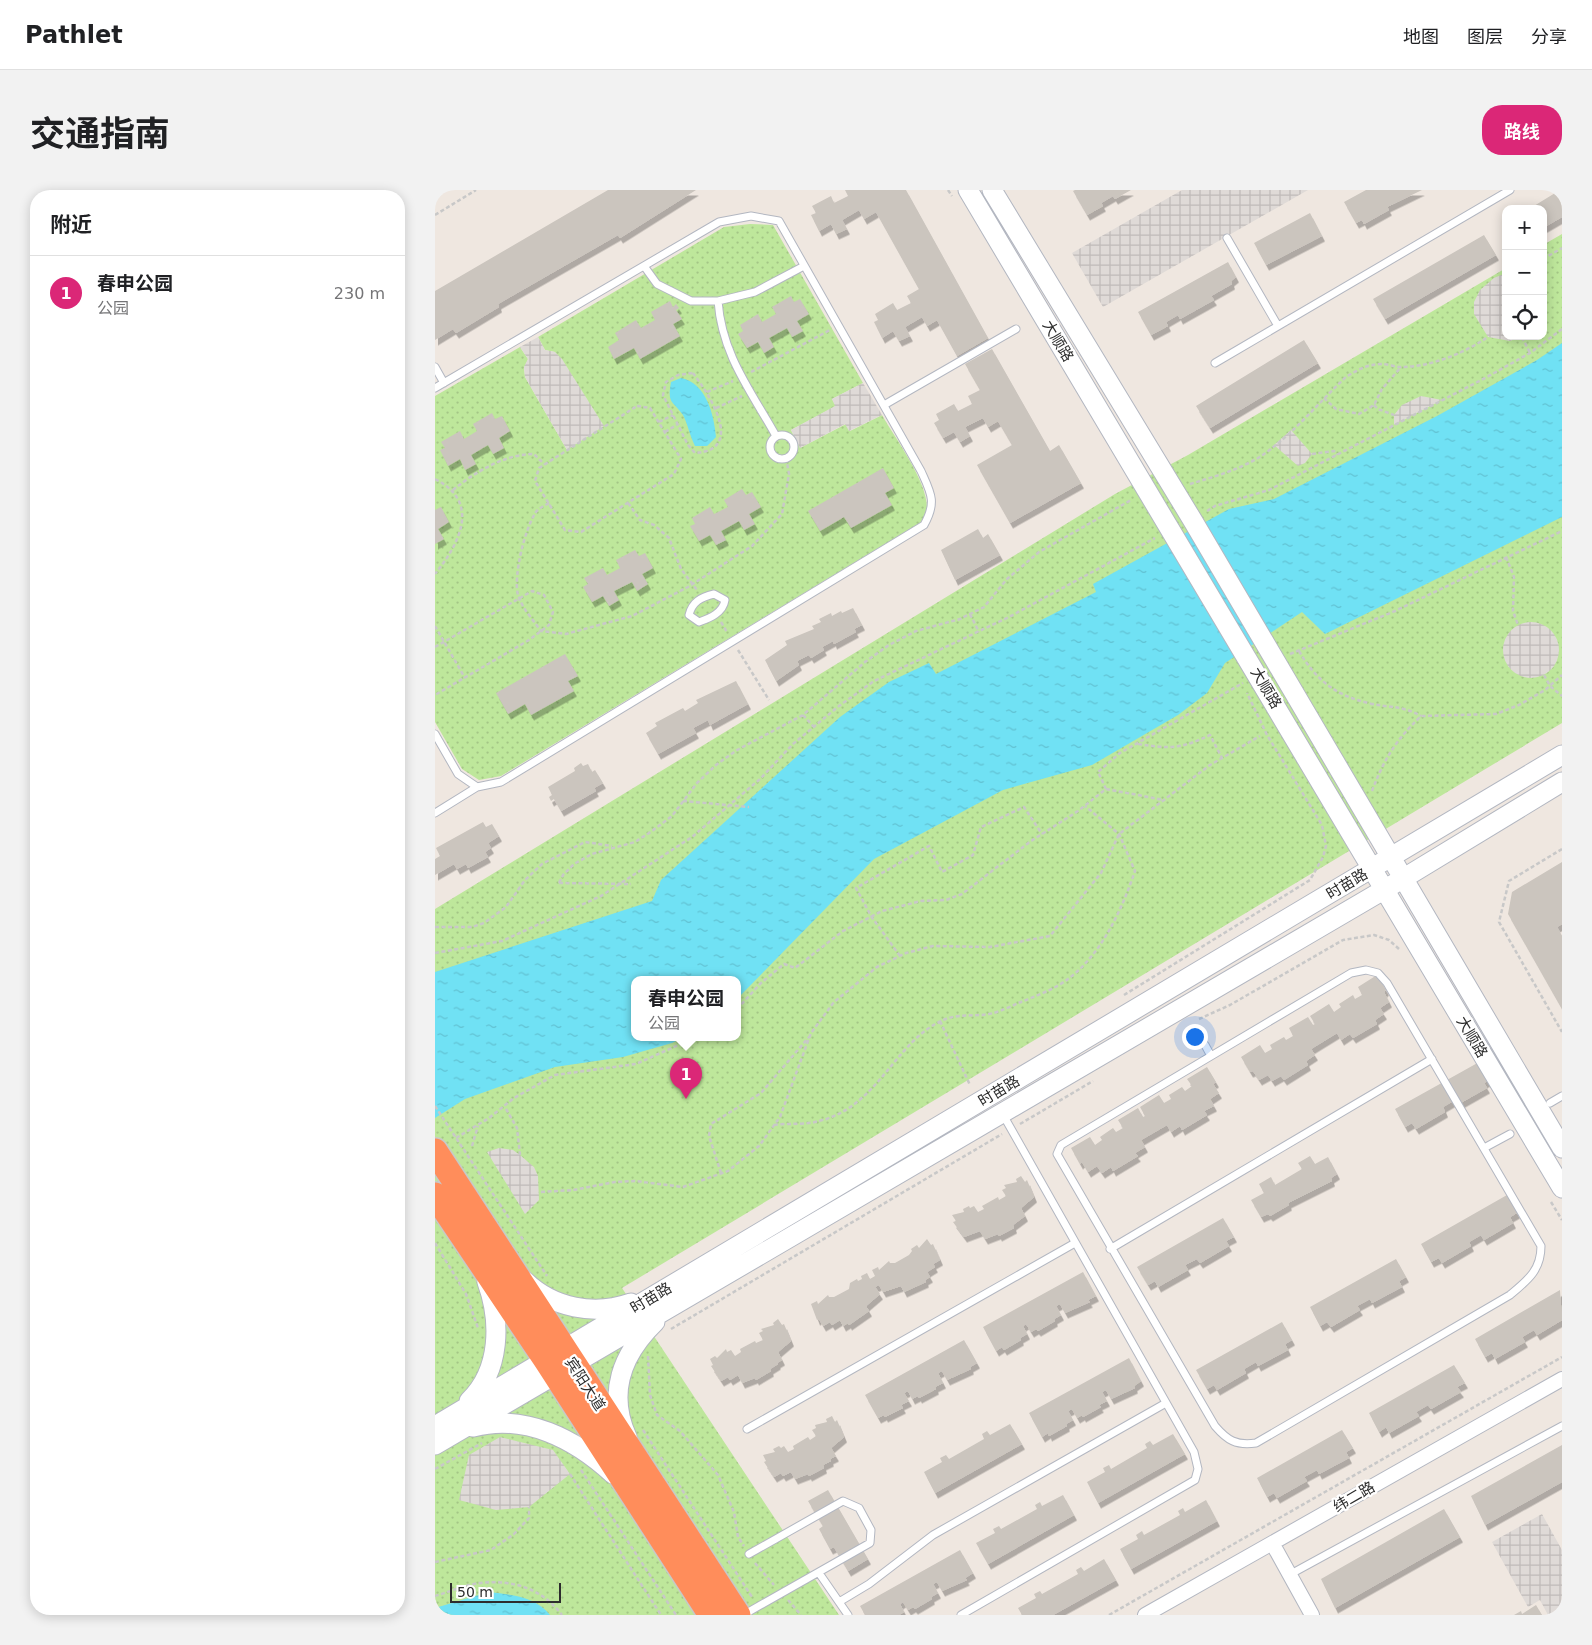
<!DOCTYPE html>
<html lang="zh">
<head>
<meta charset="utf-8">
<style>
	:root { --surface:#fff; --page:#f2f2f2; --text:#202124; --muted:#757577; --line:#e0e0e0; --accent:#db2777 }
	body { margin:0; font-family:"DejaVu Sans","Noto Sans SC",sans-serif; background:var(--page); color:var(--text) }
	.controls { position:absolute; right:15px; top:15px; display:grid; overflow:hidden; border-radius:10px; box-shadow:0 2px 12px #0003 }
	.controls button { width:45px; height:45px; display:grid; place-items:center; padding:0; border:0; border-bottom:1px solid var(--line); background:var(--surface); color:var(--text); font:25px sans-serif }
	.scale { position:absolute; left:15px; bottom:12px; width:111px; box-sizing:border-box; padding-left:5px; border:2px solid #2d2d2d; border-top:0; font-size:14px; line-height:18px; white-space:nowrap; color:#2d2d2d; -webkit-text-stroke:4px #fff; paint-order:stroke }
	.you { position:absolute; left:759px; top:846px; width:18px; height:18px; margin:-12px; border:4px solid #fff; border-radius:50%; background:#1a73e8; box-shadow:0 0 0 8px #1a73e833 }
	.badge { display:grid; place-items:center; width:32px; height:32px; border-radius:50%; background:var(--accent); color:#fff; font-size:16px; font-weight:700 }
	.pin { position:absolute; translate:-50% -41px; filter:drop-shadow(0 1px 2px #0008) }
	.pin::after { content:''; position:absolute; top:26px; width:18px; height:15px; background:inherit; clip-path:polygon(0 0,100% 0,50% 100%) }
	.popup { position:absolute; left:196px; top:786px; width:110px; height:65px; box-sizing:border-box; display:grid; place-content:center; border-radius:10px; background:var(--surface); filter:drop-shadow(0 1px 4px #0005); font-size:16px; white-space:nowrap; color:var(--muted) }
	.popup b { font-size:19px; color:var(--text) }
	.popup::after { content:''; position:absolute; left:50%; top:100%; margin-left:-10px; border:10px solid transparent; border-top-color:var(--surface) }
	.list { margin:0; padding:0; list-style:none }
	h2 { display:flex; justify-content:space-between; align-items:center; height:65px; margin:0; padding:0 20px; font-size:21px }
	h2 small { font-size:16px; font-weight:400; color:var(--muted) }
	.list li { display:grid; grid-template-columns:32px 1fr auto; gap:15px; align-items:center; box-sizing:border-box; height:75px; padding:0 20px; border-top:1px solid var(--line) }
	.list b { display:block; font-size:19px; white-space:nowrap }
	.list p { margin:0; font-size:16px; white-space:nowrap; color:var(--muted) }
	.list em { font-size:16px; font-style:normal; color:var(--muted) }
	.icon { flex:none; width:28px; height:28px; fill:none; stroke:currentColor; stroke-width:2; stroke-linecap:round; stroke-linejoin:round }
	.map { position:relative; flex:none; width:1127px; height:1425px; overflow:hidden; border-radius:20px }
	header { display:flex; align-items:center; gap:30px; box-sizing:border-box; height:70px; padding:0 25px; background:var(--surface); border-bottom:1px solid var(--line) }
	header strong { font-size:24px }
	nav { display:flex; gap:28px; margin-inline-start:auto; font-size:18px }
	.intro { display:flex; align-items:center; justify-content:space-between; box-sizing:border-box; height:120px; padding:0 30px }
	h1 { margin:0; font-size:35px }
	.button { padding:12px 22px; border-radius:20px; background:var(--accent); color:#fff; font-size:18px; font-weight:700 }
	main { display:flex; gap:30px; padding:0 30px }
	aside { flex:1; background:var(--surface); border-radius:20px; box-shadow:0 2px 12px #0003 }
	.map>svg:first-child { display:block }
</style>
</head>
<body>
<header>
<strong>Pathlet</strong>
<nav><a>地图</a><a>图层</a><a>分享</a></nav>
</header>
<div class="intro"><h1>交通指南</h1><a class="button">路线</a></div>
<main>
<aside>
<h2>附近<small></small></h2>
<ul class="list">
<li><span class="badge">1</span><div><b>春申公园</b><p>公园</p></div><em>230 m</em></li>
</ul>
</aside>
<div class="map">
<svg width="1127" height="1425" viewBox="0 0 1127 1425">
	<defs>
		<pattern id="grass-dots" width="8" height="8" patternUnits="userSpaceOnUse" patternTransform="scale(1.25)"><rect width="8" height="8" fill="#bee79b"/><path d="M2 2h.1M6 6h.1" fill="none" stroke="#a4c686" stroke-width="1.8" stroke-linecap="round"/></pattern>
		<pattern id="plaza-grid" width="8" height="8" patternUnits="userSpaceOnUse" patternTransform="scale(1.25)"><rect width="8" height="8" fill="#dfdad7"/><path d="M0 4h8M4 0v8" fill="none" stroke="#c0bbb9"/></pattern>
		<pattern id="water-ripples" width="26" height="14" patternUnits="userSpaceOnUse" patternTransform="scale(1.25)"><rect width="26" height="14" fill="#70e1f4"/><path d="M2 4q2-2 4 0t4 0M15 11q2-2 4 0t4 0" fill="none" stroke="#61c1d2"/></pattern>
		<filter id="shadow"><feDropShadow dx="3" dy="5.5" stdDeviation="0" flood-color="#0004"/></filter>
	</defs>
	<rect width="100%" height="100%" fill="#efe7e0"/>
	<path fill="url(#grass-dots)" fill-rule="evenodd" d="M315 34 338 35 428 193 397 209 401 216 356 240 365 258 411 234 415 241 447 225C460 248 493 292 492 319 491 324 488 329 485 333L66 586 44 590 27 579 0 532V206L85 157 93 169 89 178 90 187 132 260 120 162 110 160 103 147 289 37Z
		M1127 44V533L187 1098 404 1425H0V719L680 304 753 265 1071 78V146H1108V55ZM200 790H302V848H200Z"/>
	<path fill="url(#plaza-grid)" d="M747 0H873L668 117 637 63Z
		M1071 83V146H1088L1075 151 1053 147 1039 124V112L1045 100 1059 88Z
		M103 147 110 160 120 162 127 169 169 236 132 260 90 187 89 177 93 169 85 157Z
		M428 193 447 225 414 241 410 234 365 258 356 240 400 216 397 209Z
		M986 206 1007 210 959 235V225L967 215Z
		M856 240 877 264 870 273 863 276 839 255Z
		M1068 460a28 28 0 1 1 56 0a28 28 0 1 1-56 0Z
		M64 958 78 960 85 965 99 977 103 986 104 1010 90 1024 52 962Z
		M65 1247 118 1260 135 1284 94 1317 61 1320 24 1310 34 1265Z
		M1107 1324 1127 1360V1425H1113L1105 1410 1093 1417 1057 1352Z"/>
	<path fill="url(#water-ripples)" d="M1127 153V327L890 444 867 422 790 473 772 503 743 525 657 575 568 600 439 669 302 809V790H200V848H247L237 853 188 867 120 877 30 909 0 928V782L217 711 226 690 405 527 454 492 494 473 501 484 661 402 658 394 794 319 839 309 1002 226 1102 170Z
		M246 188C271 193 279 224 281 247L272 256H260C255 246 252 232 248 225 238 210 232 215 236 192Z
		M54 1402C76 1405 100 1406 115 1425H0V1418Z"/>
	<path fill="#cbc5be" filter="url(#shadow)" d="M173 0H261L185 48 183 45 63 114 64 117 21 143 18 139 0 150V101Z
		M410 0H471L553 148 522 166 502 130 492 136 487 127 470 137 475 146 464 151 458 141 447 148 439 132 443 130 440 124 458 113 462 120 476 113 472 106 484 99 441 22 429 29 424 20 407 30 412 39 401 44 396 34 384 41 376 25 381 23 377 16 396 6 399 13 413 6Z
		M640 0H696L680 9 678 6 666 13 668 16 652 25 638 1Z
		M931 0H987L952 17 954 20 929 34 927 30 921 33 909 12Z
		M1125 0H1127V27L1108 38V19H1094Z
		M875 23 887 46 831 75 819 53Z
		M1049 45 1061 65 950 129 938 109Z
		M793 72 801 87 796 91 797 94 776 106 779 110 745 129 743 125 731 132 733 136 716 145 703 122Z
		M356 106 359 112 365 109 374 124 362 131 368 141 357 147 352 138 334 148 339 157 329 163 323 152 312 158 303 144 308 141 305 135 323 124 327 132 341 124 337 117Z
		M235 111 238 117 241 114 244 118 241 120 247 129 238 134 245 146 205 169 199 158 179 169 173 157 184 150 180 143 201 130 206 138 220 130 216 122Z
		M869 150 883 173 775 238 761 216Z
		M557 159 615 261 624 255 646 293 575 333 542 275 577 255 563 231 553 237 548 228 530 237 535 246 525 252 519 242 508 248 499 233 504 230 501 224 519 214 523 221 537 214 533 206 545 200 530 174Z
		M57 223 60 229 67 226 75 241 64 248 69 258 58 264 53 255 36 265 41 274 30 280 25 269 13 276 5 260 10 258 6 252 25 241 29 249 42 241 38 234Z
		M448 278 459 298 450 303 457 315 416 338 409 327 385 341 373 321Z
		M307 299 311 305 317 302 326 317 314 324 320 334 309 340 304 331 286 341 291 350 281 355 275 345 264 351 255 336 260 334 257 328 275 317 279 324 293 317 289 310Z
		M6 317 14 332 3 339 9 349 0 354V320Z
		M543 339 548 348 553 344 565 365 520 390 506 360Z
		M200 360 204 366 210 363 218 378 207 384 213 394 202 401 197 392 179 401 184 410 174 416 168 406 157 412 148 397 153 394 149 388 168 378 172 385 185 378 181 370Z
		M418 418 427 435 419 439 421 442 399 454 398 451 387 457 389 460 376 468 374 465 362 471 364 475 341 491 330 470 352 455 350 451 379 439 377 436 386 432 384 429 396 423 397 426 406 421 407 423Z
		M130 464 143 486 133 491 139 501 96 525 90 514 73 524 61 503Z
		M301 491 313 514 275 535 273 530 258 538 261 543 223 564 211 543 222 536 220 533 248 518 250 521 263 513 261 510Z
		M146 573 148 576 153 574 157 582 160 580 168 593 159 598 161 601 126 621 119 609 116 611 114 607 117 605 113 597 140 581 139 578Z
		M48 632 51 637 57 634 64 646 53 653 56 658 50 662 53 667 33 678 31 674 22 679 19 674 0 685V669L5 666 1 658Z
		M1127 672V734L1122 737 1127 746V819L1073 724 1077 702Z
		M942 785 951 800 949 802 954 812 945 818 949 824 940 830 942 834 918 848 915 844 906 850 902 843 876 859 880 865 871 871 873 875 849 890 846 886 837 891 833 885 824 890 818 881 815 882 806 867 825 855 830 863 837 859 835 855 849 847 851 850 858 846 854 838 873 827 878 835 880 834 875 826 894 814 899 822 906 817 904 814 918 805 920 809 927 805 923 797Z
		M1046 871 1056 889 1049 893 1052 898 1022 915 1020 910 1008 917 1010 922 981 939 977 933 970 937 960 919Z
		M772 877 781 892 778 894 784 903 775 909 779 916 769 921 772 925 747 940 745 936 736 942 732 935 706 950 710 957 700 963 703 966 678 981 676 977 667 983 662 976 653 982 647 972 645 974 636 958 655 947 660 955 667 950 665 947 678 938 681 942 688 938 683 930 703 918 708 927 710 926 705 917 724 905 729 913 736 909 734 905 747 897 750 901 757 896 752 889Z
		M875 966 880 974 893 967 902 984 896 988 897 991 853 1013 854 1015 835 1026 833 1024 826 1027 816 1010 829 1003 824 994 836 987 840 995 867 979 863 973Z
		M586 986 590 992 592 990 599 1007 586 1018 590 1026 578 1035 579 1038 564 1046 563 1044 550 1049 545 1041 529 1047 518 1032 521 1031 517 1025 529 1022 528 1019 534 1016 535 1018 539 1016 543 1022 549 1019 547 1016 563 1007 564 1010 571 1006 567 1000 571 998 569 995 582 992 581 989Z
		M1072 1005 1082 1023 1075 1027 1078 1033 1049 1050 1046 1045 1034 1052 1036 1056 1007 1073 1004 1068 996 1072 986 1054Z
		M788 1028 799 1047 791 1051 794 1056 765 1073 762 1069 750 1075 753 1080 723 1097 720 1091 713 1095 702 1077Z
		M492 1049 496 1055 498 1054 505 1070 498 1074 500 1077 492 1082 495 1087 490 1090 491 1092 469 1102 466 1096 448 1102 444 1095 440 1097 445 1104 431 1116 434 1121 414 1135 413 1133 408 1136 405 1130 397 1135 395 1132 388 1136 384 1129 382 1130 376 1114 382 1111 383 1114 393 1105 394 1107H399L414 1099 415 1093 422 1089 423 1091 427 1089 426 1086 432 1083 435 1089 440 1086 437 1080 443 1077 444 1080 454 1071 455 1073H460L474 1065 477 1061 476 1059 482 1055 484 1058Z
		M961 1069 971 1087 964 1091 967 1097 937 1113 935 1109 922 1116 925 1120 896 1137 892 1132 885 1136 875 1117Z
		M648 1082 661 1106 653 1110 655 1112 630 1123 625 1114 621 1116 626 1125 619 1129 620 1131 603 1141 601 1139 596 1142 591 1134 588 1136 592 1144 585 1148 586 1150 569 1160 567 1157 561 1161 548 1137Z
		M1125 1100 1127 1130 1102 1145 1099 1140 1087 1147 1090 1152 1060 1169 1057 1163 1050 1167 1040 1149Z
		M343 1129 347 1135 349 1134 356 1151 343 1162 347 1170 342 1173 343 1174 335 1179 336 1181 321 1190 320 1188 307 1193 303 1185 295 1190 293 1187 286 1191 276 1176 278 1175 275 1169 280 1166 282 1168 291 1159 292 1162 296 1160 300 1166 306 1162 305 1159 320 1151 321 1153 328 1150 324 1143 328 1141 326 1139 339 1135 338 1133Z
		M847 1132 857 1150 850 1154 853 1160 823 1176 821 1172 809 1179 811 1183 782 1200 779 1195 772 1199 761 1180Z
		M529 1150 542 1173 535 1177 536 1179 512 1190 507 1181 503 1183 508 1193 500 1197 501 1199 484 1208 483 1206 477 1209 473 1201 469 1203 474 1211 466 1215 468 1218 450 1227 449 1225 443 1228 430 1205Z
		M694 1168 706 1191 699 1196 700 1198 676 1209 671 1200 667 1202 672 1211 664 1215 666 1217 648 1227 647 1225 642 1228 637 1219 633 1221 638 1230 631 1234 632 1236 614 1246 613 1243 607 1247 594 1223Z
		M1019 1175 1030 1193 1022 1197 1026 1202 996 1219 993 1215 981 1222 984 1226 954 1243 951 1237 944 1242 934 1223Z
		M397 1226 400 1232 402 1230 409 1247 396 1258 401 1266 395 1269 396 1271 388 1275 389 1278 374 1286 373 1284 360 1289 356 1282 348 1286 346 1283 339 1287 329 1272 331 1271 328 1265 340 1262 338 1259 344 1256 346 1258 349 1256 353 1262 359 1259 358 1256 373 1247 375 1250 381 1246 377 1240 381 1238 380 1235 392 1232 391 1229Z
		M575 1234 587 1254 500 1303 489 1282 507 1272 505 1268 511 1265 514 1269 549 1249 547 1244 552 1241 555 1245Z
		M907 1240 918 1258 911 1262 914 1268 884 1284 882 1280 869 1287 872 1291 842 1308 839 1303 832 1307 822 1288Z
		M738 1244 750 1264 663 1313 652 1292 670 1282 668 1278 674 1275 676 1279 712 1258 710 1254 715 1251 718 1255Z
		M1127 1255V1292L1050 1335 1036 1306Z
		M393 1300 433 1369 413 1381 399 1357 395 1359 384 1339 388 1336 373 1311Z
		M628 1305 639 1325 553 1374 541 1353 560 1343 558 1339 564 1336 566 1339 602 1319 600 1315 605 1312 607 1316Z
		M771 1310 782 1331 696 1379 685 1359 703 1349 701 1345 707 1341 709 1345 745 1325 743 1321 748 1318 750 1322Z
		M1009 1319 1025 1347 900 1418 886 1389Z
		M525 1360 538 1383 530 1388 532 1390 507 1401 502 1392 498 1394 503 1403 496 1407 497 1409 480 1419 478 1417 473 1420 468 1412 465 1414 469 1422 464 1425H430L425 1416Z
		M669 1369 681 1390 618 1425H587L583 1418 601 1408 599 1404 605 1401 607 1404 643 1384 641 1380 646 1377 649 1381Z
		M1101 1415 1107 1425H1079L1086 1421 1087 1424Z"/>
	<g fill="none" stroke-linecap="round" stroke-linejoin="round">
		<defs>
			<path id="lane" d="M792 48 843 136
				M209 76 222 94 256 111H283L320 102 369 76
				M283 111C287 165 316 201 341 246
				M780 173 1075 0
				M0 177 9 193
				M0 198 284 32 316 26 344 31 486 281C496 303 502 312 489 335L66 592 42 597 23 584 0 544
				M449 215 581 139
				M335 257a12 12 0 1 1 24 0a12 12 0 1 1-24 0Z
				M279 404 290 410C288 423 275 428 264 432L254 425C257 412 266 407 279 404Z
				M0 623 42 597
				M931 780 943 783 952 793 1106 1056C1106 1080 1093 1090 1075 1105L821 1253C801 1256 792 1250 780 1236L622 964 626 955 916 783Z
				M770 855 776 866
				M1115 913 1127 906
				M1049 958 1075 944
				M675 1059 997 869
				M312 1239 640 1053
				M384 1383 413 1425
				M854 1385 1127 1236
				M404 1412 434 1394 498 1345 731 1213
				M308 1425 435 1353 436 1340 424 1318 408 1311 314 1364
				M526 1425 760 1290 763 1279 759 1262 571 930"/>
			<path id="street" d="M841 1360 877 1425
				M710 1425 1127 1189"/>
			<path id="secondary" d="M533 0 1127 998
				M557 0 758 331 1127 958
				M90 1091C118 1118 159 1126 196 1113
				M34 1211C66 1180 66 1131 52 1092
				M0 1236 1127 565
				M38 1237C90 1223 140 1249 178 1284
				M192 1247C172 1203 187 1164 220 1132
				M0 1255 969 688 1127 592"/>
			<path id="highway" d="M0 961 303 1425
				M0 1005 111 1170 276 1425"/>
		</defs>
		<use href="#lane" stroke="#b3b7c1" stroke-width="9"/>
		<use href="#street" stroke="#b3b7c1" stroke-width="16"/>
		<use href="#secondary" stroke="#b3b7c1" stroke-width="21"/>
		<use href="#highway" stroke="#c8c8c8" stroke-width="28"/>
		<path stroke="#c8c8c8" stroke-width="2.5" stroke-dasharray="4 2.5" stroke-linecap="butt" d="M513 0 517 6
			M0 25 41 0
			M1108 69 1127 58
			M1087 147 1095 163
			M316 182 395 140
			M258 183C274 204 311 260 260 263L253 255 228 205 231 192 243 185Z
			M272 202 298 191
			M889 208 901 219 924 224 939 215 947 199 966 177
			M939 215 943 219 959 225
			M202 216 215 218 246 269 239 284 146 342 130 340 100 291 104 278Z
			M281 218 307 206
			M224 232 238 225
			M230 242 243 234
			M877 264 899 261 902 265
			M0 289C46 312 25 353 0 384
			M755 294C778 287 803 280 823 268 856 247 883 213 911 187 922 180 933 174 947 174 953 174 960 177 966 177 996 177 1029 163 1053 147
			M18 300C40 282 70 264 99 264L109 274
			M114 313C109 316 104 318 101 322 90 338 78 386 83 405 87 418 98 430 106 441L131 444 197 426 253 397 317 356 347 324 354 284 351 267
			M193 313 205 330 219 335 234 348 246 379 262 400
			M772 321 780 316 834 300 1052 187 1095 163 1127 139
			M1071 367 1079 387 1078 421 1083 435
			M535 424 544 442
			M286 432 292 442
			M0 436 30 488
			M0 457 97 401 109 405 118 422 114 435 94 450 0 505
			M303 460 334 510
			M864 461C881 490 900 505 933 513 953 518 967 515 986 526
			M855 464 960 421 1127 341
			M1109 485 1115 496 1127 506
			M368 525 379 537
			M703 554C735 559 746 559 775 545L787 568
			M671 599 729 610
			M937 601C949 569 961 550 986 526L1061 524 1084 515 1110 500 1127 485
			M1127 659 1074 691 1064 732 1127 842
			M124 693 128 685 139 674 157 664 200 652 217 641 237 626 262 593 281 575 302 560 368 525 430 472 454 455 481 441 525 429 549 417 572 389 604 362 696 310
			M0 737H37L49 733 71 717 90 690 107 674 150 652 177 656
			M0 763 67 751 166 706 257 647 325 589 358 554 404 516 439 491 574 427 720 348
			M465 766 436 726 421 698 494 656 507 682 538 665 546 637 589 617 607 644
			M689 805 875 690 888 667 891 656 887 635 832 545 812 503
			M302 819 326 793 349 774 360 778 408 741 447 721 486 711 511 710 527 704 596 651 643 621 671 599 663 582 685 563 808 493
			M764 829 795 815 908 750 939 745 954 750 964 759
			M505 831 535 895
			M0 916 112 1086
			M71 919 82 938 85 965
			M585 934 658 891
			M339 935C353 933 371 935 384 931 443 917 459 853 506 831 522 823 537 827 554 824 565 822 576 816 586 812 601 806 620 799 633 789 667 764 687 719 700 681L684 644 650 616
			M21 948 54 928 79 908 120 885 201 874 259 848
			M37 956 43 936
			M286 983 274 946 276 934 326 903 374 847
			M106 1002 138 1000 180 992 200 991 248 997 293 981 324 956 345 927 376 843 399 812 442 777 471 763 498 756 555 757 615 746 666 683 684 644 775 575 825 546
			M1116 1012 1127 1030
			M0 1053 31 1104 43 1138
			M236 1139 567 944
			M213 1166 215 1205 222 1225 245 1241 283 1285 299 1322 303 1347 309 1356
			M208 1240 317 1407
			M0 1279 47 1253
			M146 1280 241 1425
			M135 1284 226 1425
			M0 1372 56 1360 79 1344 94 1328V1317
			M320 1373 339 1395
			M0 1406C14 1402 30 1395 45 1393 77 1389 108 1399 127 1425
			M353 1410 366 1425
			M674 1425 1127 1167"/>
		<use href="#lane" stroke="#fff" stroke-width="7"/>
		<use href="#street" stroke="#fff" stroke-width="14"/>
		<use href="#secondary" stroke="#fff" stroke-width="19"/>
		<use href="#highway" stroke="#ff8d5b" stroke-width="25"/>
		<path stroke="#c8c8c8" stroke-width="2.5" stroke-dasharray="4 2.5" stroke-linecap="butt" d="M248 611 314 617
			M124 693 196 694"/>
	</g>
	<g text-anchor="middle" stroke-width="4.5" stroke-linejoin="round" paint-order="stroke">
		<g font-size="15" fill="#2d2d2d" stroke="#fff">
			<text transform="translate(623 151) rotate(59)" y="5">大顺路</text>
			<text transform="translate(831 498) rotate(59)" y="5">大顺路</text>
			<text transform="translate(912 694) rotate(-31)" y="5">时苗路</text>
			<text transform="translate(1037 847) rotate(59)" y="5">大顺路</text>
			<text transform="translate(564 901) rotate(-31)" y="5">时苗路</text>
			<text transform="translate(216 1108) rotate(-31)" y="5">时苗路</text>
			<text transform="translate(150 1194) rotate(57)" y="5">宾阳大道</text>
			<text transform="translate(919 1307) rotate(-30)" y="5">纬二路</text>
		</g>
	</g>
</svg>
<div class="controls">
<button>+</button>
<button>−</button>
<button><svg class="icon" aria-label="locate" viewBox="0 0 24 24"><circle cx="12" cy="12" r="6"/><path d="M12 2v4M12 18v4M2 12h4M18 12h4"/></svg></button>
</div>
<div class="scale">50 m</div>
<div class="you"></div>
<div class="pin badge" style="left:251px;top:909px">1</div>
<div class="popup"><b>春申公园</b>公园</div>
</div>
</main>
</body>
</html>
